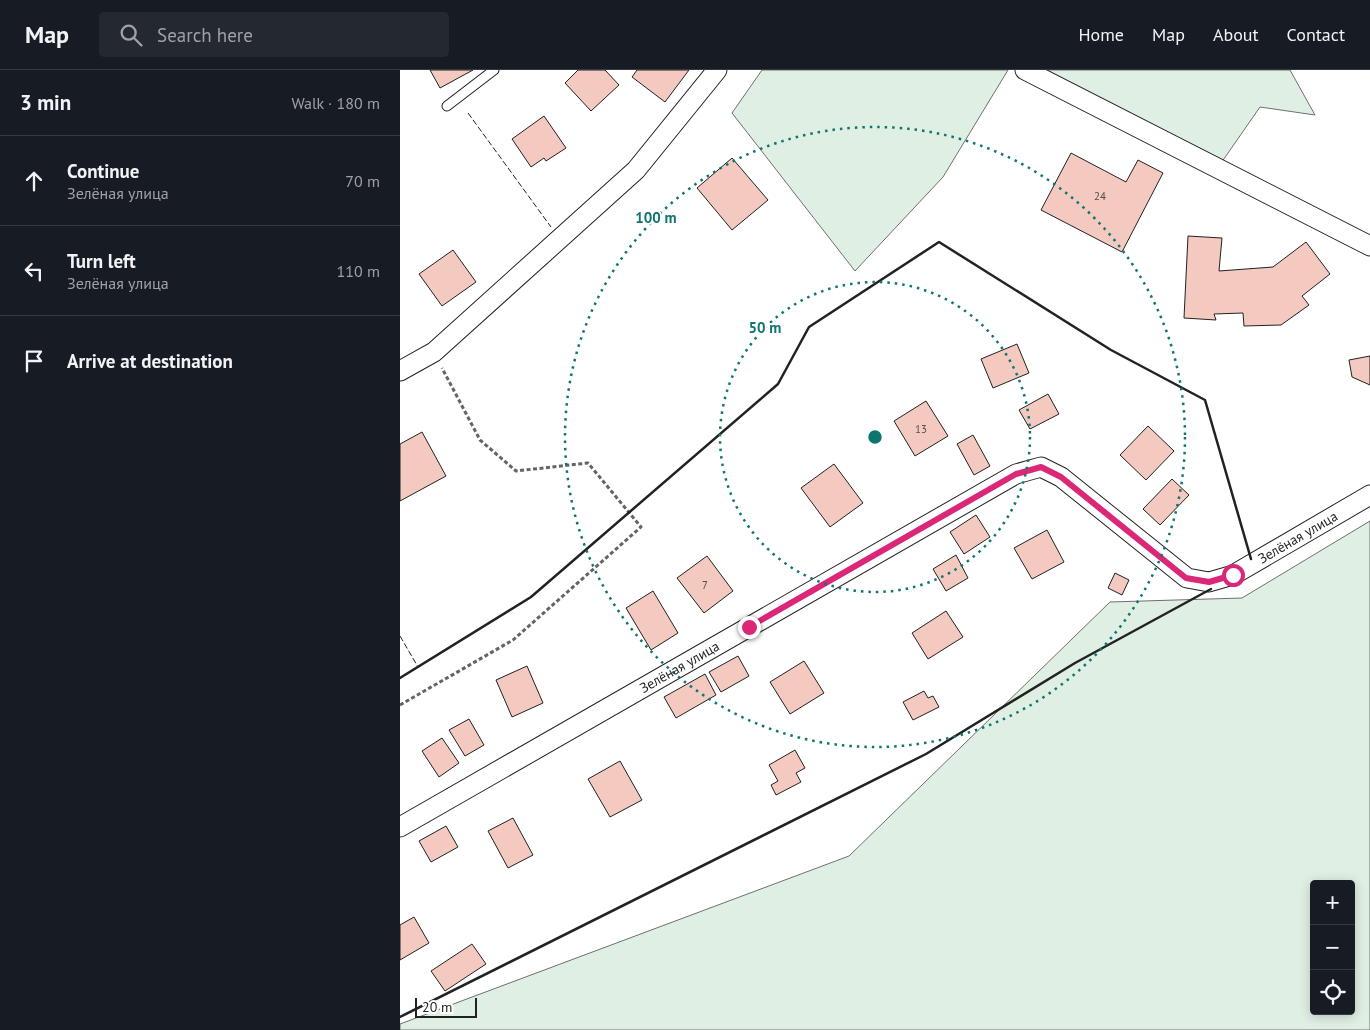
<!DOCTYPE html>
<html lang="en">
<head>
<meta charset="utf-8">
<style>
	:root { --surface:#171b24; --page:#242831; --text:#f1f3f6; --muted:#9ea1a6; --line:#363941 }
	body { margin:0; font-family:"PT Sans",sans-serif; background:var(--page); color:var(--text) }
	.controls { position:absolute; right:15px; bottom:15px; display:grid; overflow:hidden; border-radius:5px; box-shadow:0 2px 12px #0003 }
	.controls button { width:45px; height:45px; display:grid; place-items:center; padding:0; border:0; border-bottom:1px solid var(--line); background:var(--surface); color:var(--text); font:25px sans-serif }
	.scale { position:absolute; left:15px; bottom:12px; width:62px; box-sizing:border-box; padding-left:5px; border:2px solid #222; border-top:0; font-size:14px; line-height:18px; white-space:nowrap; color:#222; -webkit-text-stroke:4px #fff; paint-order:stroke }
	.stop { position:absolute; width:15px; height:15px; margin:-11px; border:4px solid #db2777; border-radius:50%; background:#fff }
	.stop.end { background:#db2777; border-color:#fff; box-shadow:0 1px 5px #0008 }
	.list { margin:0; padding:0; list-style:none }
	h2 { display:flex; justify-content:space-between; align-items:center; height:65px; margin:0; padding:0 20px; font-size:21px }
	h2 small { font-size:16px; font-weight:400; color:var(--muted) }
	.list li { display:grid; grid-template-columns:32px 1fr auto; gap:15px; align-items:center; box-sizing:border-box; height:90px; padding:0 20px; border-top:1px solid var(--line) }
	.list b { display:block; font-size:19px; white-space:nowrap }
	.list p { margin:0; font-size:16px; white-space:nowrap; color:var(--muted) }
	.list em { font-size:16px; font-style:normal; color:var(--muted) }
	.icon { flex:none; width:28px; height:28px; fill:none; stroke:currentColor; stroke-width:2; stroke-linecap:round; stroke-linejoin:round }
	.map { position:relative; flex:none; width:970px; height:960px; overflow:hidden }
	header { display:flex; align-items:center; gap:30px; box-sizing:border-box; height:70px; padding:0 25px; background:var(--surface); border-bottom:1px solid var(--line) }
	header strong { font-size:24px }
	nav { display:flex; gap:28px; margin-inline-start:auto; font-size:18px }
	.search { width:350px; height:45px; background:var(--page); display:flex; align-items:center; gap:12px; box-sizing:border-box; padding:0 18px; border-radius:5px; color:var(--muted); font-size:19px }
	main { display:flex }
	aside { flex:1; background:var(--surface) }
	.map>svg:first-child { display:block }
</style>
</head>
<body>
<header>
<strong>Map</strong>
<div class="search"><svg class="icon" aria-label="search" viewBox="0 0 24 24"><circle cx="10" cy="10" r="6"/><path d="M15 15l6 6"/></svg>Search here</div>
<nav><a>Home</a><a>Map</a><a>About</a><a>Contact</a></nav>
</header>
<main>
<aside>
<h2>3 min<small>Walk · 180 m</small></h2>
<ul class="list">
<li><svg class="icon" aria-label="ahead" viewBox="0 0 24 24"><path d="M12 20V5M6 11l6-6 6 6"/></svg><div><b>Continue</b><p>Зелёная улица</p></div><em>70 m</em></li>
<li><svg class="icon" aria-label="left" viewBox="0 0 24 24"><path d="M17 20v-9H6M10 6l-5 5 5 5"/></svg><div><b>Turn left</b><p>Зелёная улица</p></div><em>110 m</em></li>
<li><svg class="icon" aria-label="arrive" viewBox="0 0 24 24"><path d="M6 21V4h12l-3 4 3 4H6"/></svg><div><b>Arrive at destination</b></div></li>
</ul>
</aside>
<div class="map">
<svg width="970" height="960" viewBox="0 0 970 960">
	<rect width="100%" height="100%" fill="#fff"/>
	<path fill="#e0efe3" stroke="#6f6f6f" fill-rule="evenodd" d="M362 0H608L543 107 455 201 332 43Z
		M624 0H890L915 45 860 37 819 96Z
		M970 451V960H0V954L449 786 710 532 842 528ZM914 814H951V941H914Z"/>
	<path fill="#f3c9c0" stroke="#222" d="M30 0H73L40 18Z
		M178 0H205L219 15 191 41 165 13Z
		M237 0H289L265 32 232 7Z
		M144 46 166 78 146 91 144 88 131 97 112 69Z
		M671 83 726 112 738 90 763 103 722 182 641 140Z
		M332 88 368 130 332 160 297 118Z
		M788 166 822 168 819 201 873 197 906 172 930 204 902 226 909 235 881 255 844 256 843 243 814 244 816 250 784 248Z
		M53 180 76 212 42 236 19 204Z
		M617 274 629 303 593 318 581 289Z
		M970 286V315L952 307 949 290Z
		M648 324 659 344 630 359 619 340Z
		M526 331 548 366 515 386 494 351Z
		M748 356 774 381 746 410 720 385Z
		M22 362 46 406 0 431V374Z
		M573 365 590 396 574 405 557 374Z
		M434 394 463 433 430 457 401 418Z
		M772 409 789 425 760 455 743 439Z
		M576 445 590 467 564 484 550 462Z
		M647 460 664 492 632 509 614 478Z
		M556 485 568 508 546 521 533 499Z
		M307 486 333 521 304 543 277 508Z
		M715 503 729 510 722 525 708 518Z
		M253 521 278 563 251 580 226 538Z
		M546 541 563 567 528 589 512 563Z
		M338 586 349 606 321 622 309 602Z
		M404 591 424 623 390 644 370 612Z
		M127 596 143 633 112 647 96 610Z
		M305 604 316 625 276 648 264 627Z
		M524 621 528 628 533 626 539 637 513 650 503 632Z
		M69 649 84 675 65 686 49 660Z
		M42 668 59 693 39 707 22 681Z
		M395 680 405 698 396 703 401 712 376 725 371 715 378 711 369 695Z
		M220 691 242 730 210 747 188 709Z
		M113 748 133 785 108 798 88 761Z
		M46 756 58 777 31 792 19 771Z
		M14 847 29 873 0 890V855Z
		M72 874 86 894 45 921 31 901Z"/>
	<g fill="none" stroke-linecap="round" stroke-linejoin="round">
		<defs>
			<path id="service" d="M47 36 94 0"/>
			<g id="minor">
				<path d="M625 0 970 176"/>
				<path d="M0 301 34 282 236 100 317 0"/>
				<path id="s1" d="M0 757 616 404 641 397 661 407 787 508 809 512 833 505 970 425"/>
			</g>
		</defs>
		<use href="#service" stroke="#222" stroke-width="11"/>
		<use href="#minor" stroke="#222" stroke-width="21"/>
		<path stroke="#646464" stroke-width="3" stroke-dasharray="4 2.5" stroke-linecap="butt" d="M0 635 113 570 241 457 188 393 116 401 80 370 42 298"/>
		<use href="#service" stroke="#fff" stroke-width="9"/>
		<use href="#minor" stroke="#fff" stroke-width="19"/>
		<path stroke="#222" stroke-width="1" stroke-dasharray="6 2.5" stroke-linecap="butt" d="M68 43 151 157
			M0 566 18 597"/>
		<path stroke="#222" stroke-width="2.5" d="M0 608 131 527 378 314 409 257 539 172 711 280 805 330 851 489
			M0 947 526 684 675 593 811 519"/>
	</g>
	<g fill="none" stroke-linecap="round" stroke-linejoin="round">
		<path stroke="#db2777" stroke-width="6" d="M349 557 616 404 641 397 661 407 786 508 809 512 833 505"/>
	</g>
	<g fill="none" stroke="#0f766e" stroke-width="2.5" stroke-dasharray="2.5 5">
		<circle cx="475" cy="367" r="155"/>
		<circle cx="475" cy="367" r="310"/>
	</g>
	<g text-anchor="middle" stroke-width="4" stroke-linejoin="round" paint-order="stroke">
		<g font-size="11" fill="#564c4a">
			<text x="700" y="130">24</text>
			<text x="521" y="363">13</text>
			<text x="305" y="519">7</text>
		</g>
		<g font-size="14" fill="#222" stroke="#fff">
			<text dy="5" stroke="none"><textPath href="#s1" startOffset="1042">Зелёная улица</textPath></text>
			<text dy="5" stroke="none"><textPath href="#s1" startOffset="322">Зелёная улица</textPath></text>
		</g>
	</g>
	<circle cx="475" cy="367" r="8" fill="#0f766e" stroke="#fff" stroke-width="2.5"/>
	<g font-size="15" text-anchor="middle" font-weight="bold" fill="#0f766e" stroke="#fff" stroke-width="4" stroke-linejoin="round" paint-order="stroke">
		<text x="256" y="153">100 m</text>
		<text x="365" y="263">50 m</text>
	</g>
</svg>
<div class="controls">
<button>+</button>
<button>−</button>
<button><svg class="icon" aria-label="locate" viewBox="0 0 24 24"><circle cx="12" cy="12" r="6"/><path d="M12 2v4M12 18v4M2 12h4M18 12h4"/></svg></button>
</div>
<div class="scale">20 m</div>
<div class="stop" style="left:833px;top:505px"></div>
<div class="stop end" style="left:349px;top:557px"></div>
</div>
</main>
</body>
</html>
